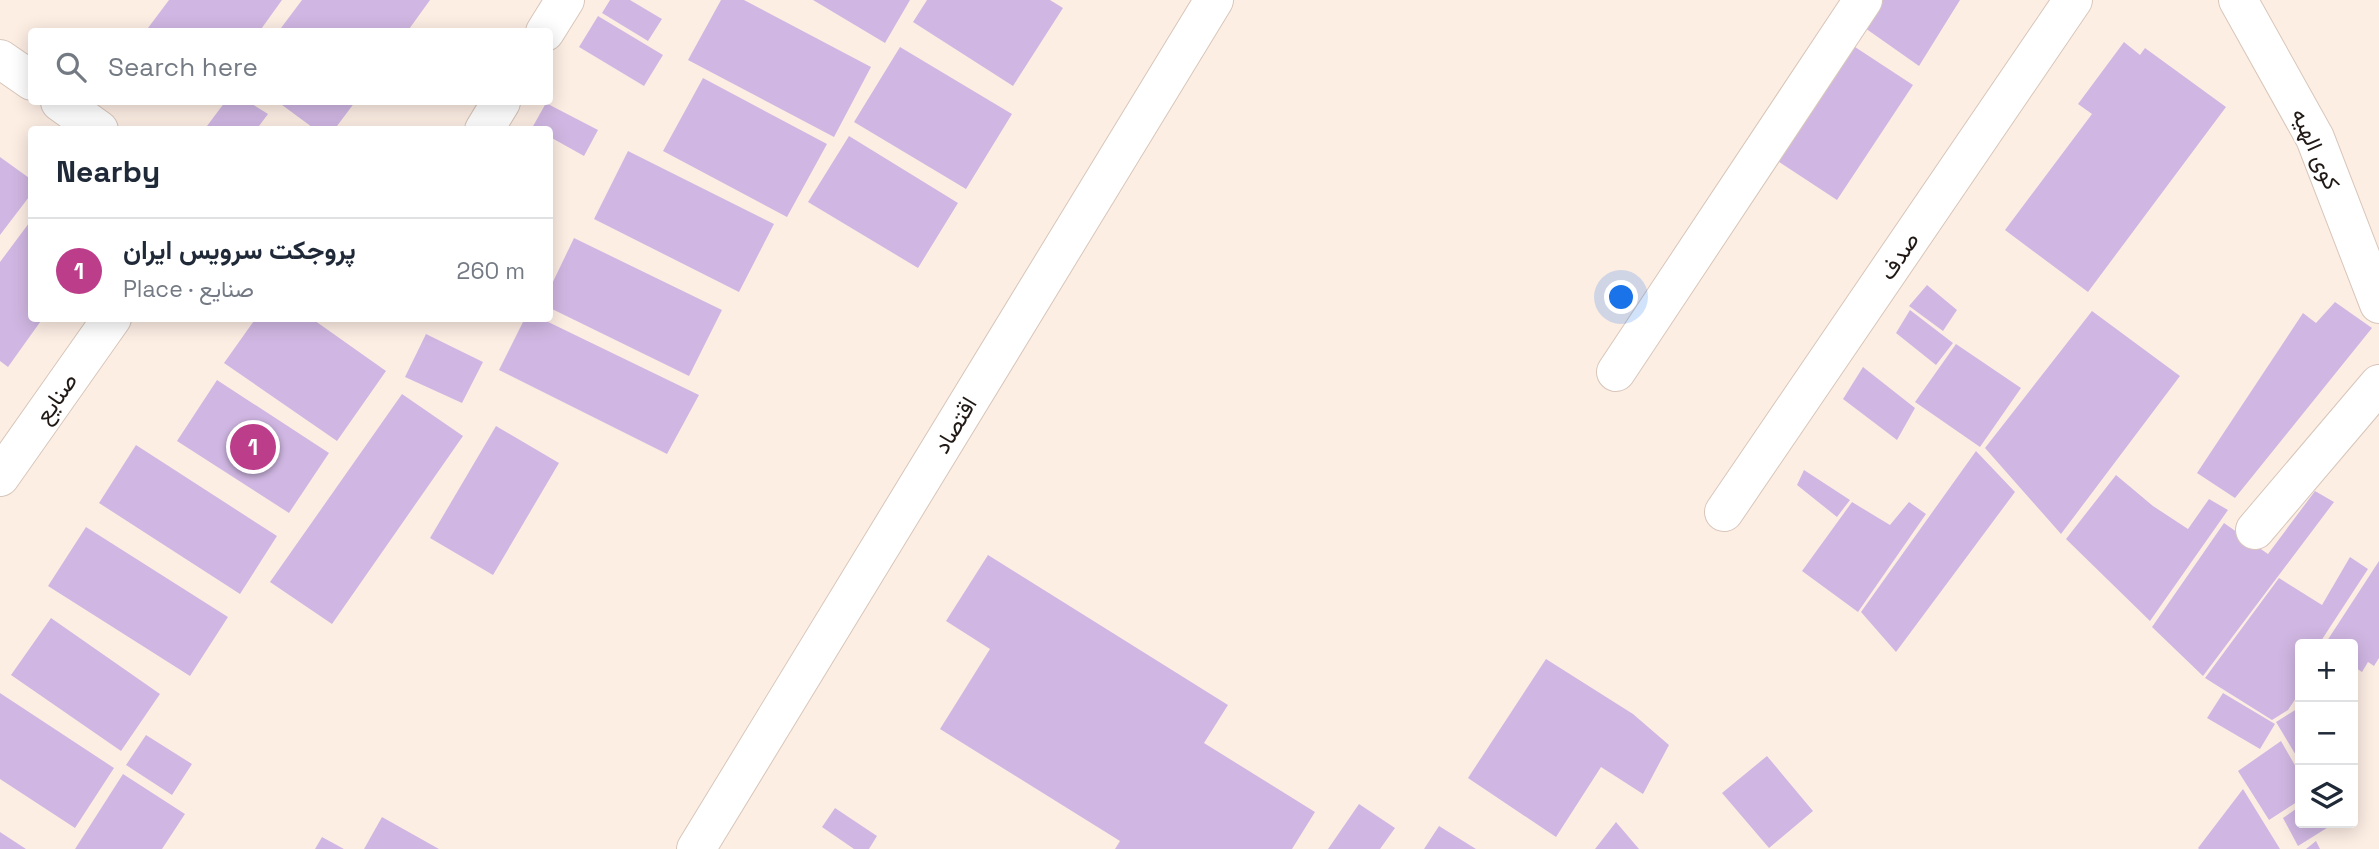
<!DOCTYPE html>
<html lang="en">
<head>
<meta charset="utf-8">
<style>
	:root { --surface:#fff; --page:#f2f2f3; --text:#1f2937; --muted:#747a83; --line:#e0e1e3; --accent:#bc3d89 }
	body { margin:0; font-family:"Space Grotesk",Vazirmatn,sans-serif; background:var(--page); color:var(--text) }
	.controls { position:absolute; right:21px; bottom:21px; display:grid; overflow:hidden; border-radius:7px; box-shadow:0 4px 18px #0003 }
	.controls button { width:63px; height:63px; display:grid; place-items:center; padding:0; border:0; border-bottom:2px solid var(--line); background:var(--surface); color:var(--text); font:35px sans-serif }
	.you { position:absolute; left:1622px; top:298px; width:24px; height:24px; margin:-18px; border:5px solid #fff; border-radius:50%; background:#1a73e8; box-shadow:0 0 0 10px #1a73e833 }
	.badge { display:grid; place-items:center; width:46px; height:46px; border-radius:50%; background:var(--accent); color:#fff; font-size:23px; font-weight:700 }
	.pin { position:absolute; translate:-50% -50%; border:4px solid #fff; box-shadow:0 2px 7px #0006 }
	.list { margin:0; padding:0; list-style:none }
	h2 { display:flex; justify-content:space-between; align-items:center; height:91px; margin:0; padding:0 28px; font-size:30px }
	h2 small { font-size:23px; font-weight:400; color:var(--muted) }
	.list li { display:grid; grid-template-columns:46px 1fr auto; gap:21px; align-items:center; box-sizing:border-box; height:105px; padding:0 28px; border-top:2px solid var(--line) }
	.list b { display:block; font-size:26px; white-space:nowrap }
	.list p { margin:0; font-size:23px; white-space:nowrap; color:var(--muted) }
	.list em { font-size:23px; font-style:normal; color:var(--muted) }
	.icon { flex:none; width:38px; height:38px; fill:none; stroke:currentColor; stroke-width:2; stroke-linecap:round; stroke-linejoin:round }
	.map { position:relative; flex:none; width:2379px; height:849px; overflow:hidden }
	.search { position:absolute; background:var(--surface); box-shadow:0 4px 18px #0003; left:28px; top:28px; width:525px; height:77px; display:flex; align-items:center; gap:18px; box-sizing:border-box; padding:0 24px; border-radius:7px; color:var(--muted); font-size:26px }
	.panel { position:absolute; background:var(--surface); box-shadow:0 4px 18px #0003; left:28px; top:126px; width:525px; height:196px; border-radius:7px }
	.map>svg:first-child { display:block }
</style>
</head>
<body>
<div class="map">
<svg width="2379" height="849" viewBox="0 0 2379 849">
	<rect width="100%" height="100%" fill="#fdeee4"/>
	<path fill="#d0b7e3" d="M169 0H282L259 32H145Z
		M302 0H430L407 32H278Z
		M610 0H630L662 19 648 41 602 13Z
		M721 0H744L871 67 834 137 688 60Z
		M813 0H910L885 43Z
		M927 0H1050L1063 8 1013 86 913 22Z
		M1868 0H1960L1919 66 1855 21Z
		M598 16 663 55 644 86 579 47Z
		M2124 42 2140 55 2145 48 2226 107 2088 292 2005 230 2092 114 2078 104Z
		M1852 45 1913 85 1837 200 1776 160Z
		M900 47 1012 114 966 189 854 122Z
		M703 78 827 144 787 217 663 151Z
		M225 102H249L268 114 256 130H204Z
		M278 102H355L334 130H316Z
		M546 103 598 130 584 156 550 137V130L532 128Z
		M849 136 958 203 918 268 808 202Z
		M628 151 774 224 739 292 594 219Z
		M0 157 32 180V193L0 235Z
		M32 219V318H43L8 367 0 361V262Z
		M574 238 722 310 689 376 550 308V288Z
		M1927 285 1957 310 1943 331 1909 306Z
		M2335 302 2372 328 2235 498 2197 473 2303 313 2316 323Z
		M1910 310 1953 343 1936 365 1896 333Z
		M2092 311 2180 376 2061 534 1985 448Z
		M256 318H311L386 371 337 441 224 363Z
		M525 318H540L699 395 667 454 499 370Z
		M426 334 483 362 462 403 405 377Z
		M1956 344 2021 388 1980 447 1915 402Z
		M1863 367 1915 408 1897 440 1843 399Z
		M217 380 329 453 289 513 177 441Z
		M402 394 463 436 332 624 270 582Z
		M496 426 559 463 493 575 430 538Z
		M136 445 277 536 240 594 99 503Z
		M1976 451 2015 492 1896 652 1861 612Z
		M1804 470 1850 500 1837 517 1797 485Z
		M2116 475 2153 506 2188 529 2209 499 2228 510 2150 621 2066 539Z
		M2315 491 2334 502 2203 676 2152 627 2224 523 2268 554Z
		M1852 502 1890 525 1909 502 1926 514 1858 612 1802 571Z
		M86 527 228 617 190 676 48 586Z
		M988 555 1228 705 1204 743 1315 812 1292 849H1115L1120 841 940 729 990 649 946 621Z
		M2350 557 2368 569 2319 644H2300V692L2288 710 2272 720 2205 678 2279 578 2322 605Z
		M2379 561V658L2374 666 2368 662 2362 672 2353 666V644H2325Z
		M51 618 160 694 121 751 11 675Z
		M1546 659 1633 714 1669 745 1643 794 1601 767 1556 837 1468 778Z
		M0 693 114 768 75 828 0 779Z
		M2223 693 2275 724 2260 749 2207 718Z
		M2300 707V762L2276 722Z
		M146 735 192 764 172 795 126 765Z
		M2281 741 2300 774V800L2269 820 2238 771Z
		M1767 756 1813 811 1769 848 1722 793Z
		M123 774 185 814 162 849H75Z
		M2243 789 2280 849H2199L2198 848Z
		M1359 804 1395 828 1380 849H1328Z
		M2300 806V823H2328L2330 826 2298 846 2283 818Z
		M835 808 877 836 869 849H854L822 827Z
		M382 817 439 849H364Z
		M1616 822 1639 849H1595Z
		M1439 826 1476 849H1424Z
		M0 832 26 849H0Z
		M322 837 344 849H315Z
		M2316 841 2320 849H2306Z"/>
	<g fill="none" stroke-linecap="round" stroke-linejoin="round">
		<defs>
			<path id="minor" d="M2238 0 2315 138 2379 304
				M545 32 565 0
				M0 59 32 81
				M60 102 99 130
				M484 130 501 102
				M1616 372 1863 0
				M0 477 112 318
				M1724 512 2073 0
				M2255 530 2379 384
				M696 849 1214 0"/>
		</defs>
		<use href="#minor" stroke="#d8c6ba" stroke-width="40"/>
		<use href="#minor" stroke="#fff" stroke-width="38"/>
	</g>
	<g text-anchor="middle" stroke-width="5" stroke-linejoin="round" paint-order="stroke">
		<g font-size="23" fill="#201915" stroke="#fff">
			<text transform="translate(2316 149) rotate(66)" y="8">کوی الهیه</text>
			<text transform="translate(1899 256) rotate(-56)" y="8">صدف</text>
			<text transform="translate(56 398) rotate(-55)" y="8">صنایع</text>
			<text transform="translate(955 425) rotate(-59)" y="8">اقتصاد</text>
		</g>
	</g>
</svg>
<div class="controls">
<button>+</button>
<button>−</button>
<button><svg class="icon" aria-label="layers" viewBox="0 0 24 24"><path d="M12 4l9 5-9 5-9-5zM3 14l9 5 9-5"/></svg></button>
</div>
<div class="you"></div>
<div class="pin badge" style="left:253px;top:447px">1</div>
<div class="search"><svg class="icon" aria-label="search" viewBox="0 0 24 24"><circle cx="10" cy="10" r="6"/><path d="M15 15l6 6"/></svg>Search here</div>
<section class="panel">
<h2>Nearby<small></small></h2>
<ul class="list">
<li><span class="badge">1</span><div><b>پروجکت سرویس ایران</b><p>Place · صنایع</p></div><em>260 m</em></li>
</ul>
</section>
</div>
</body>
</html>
